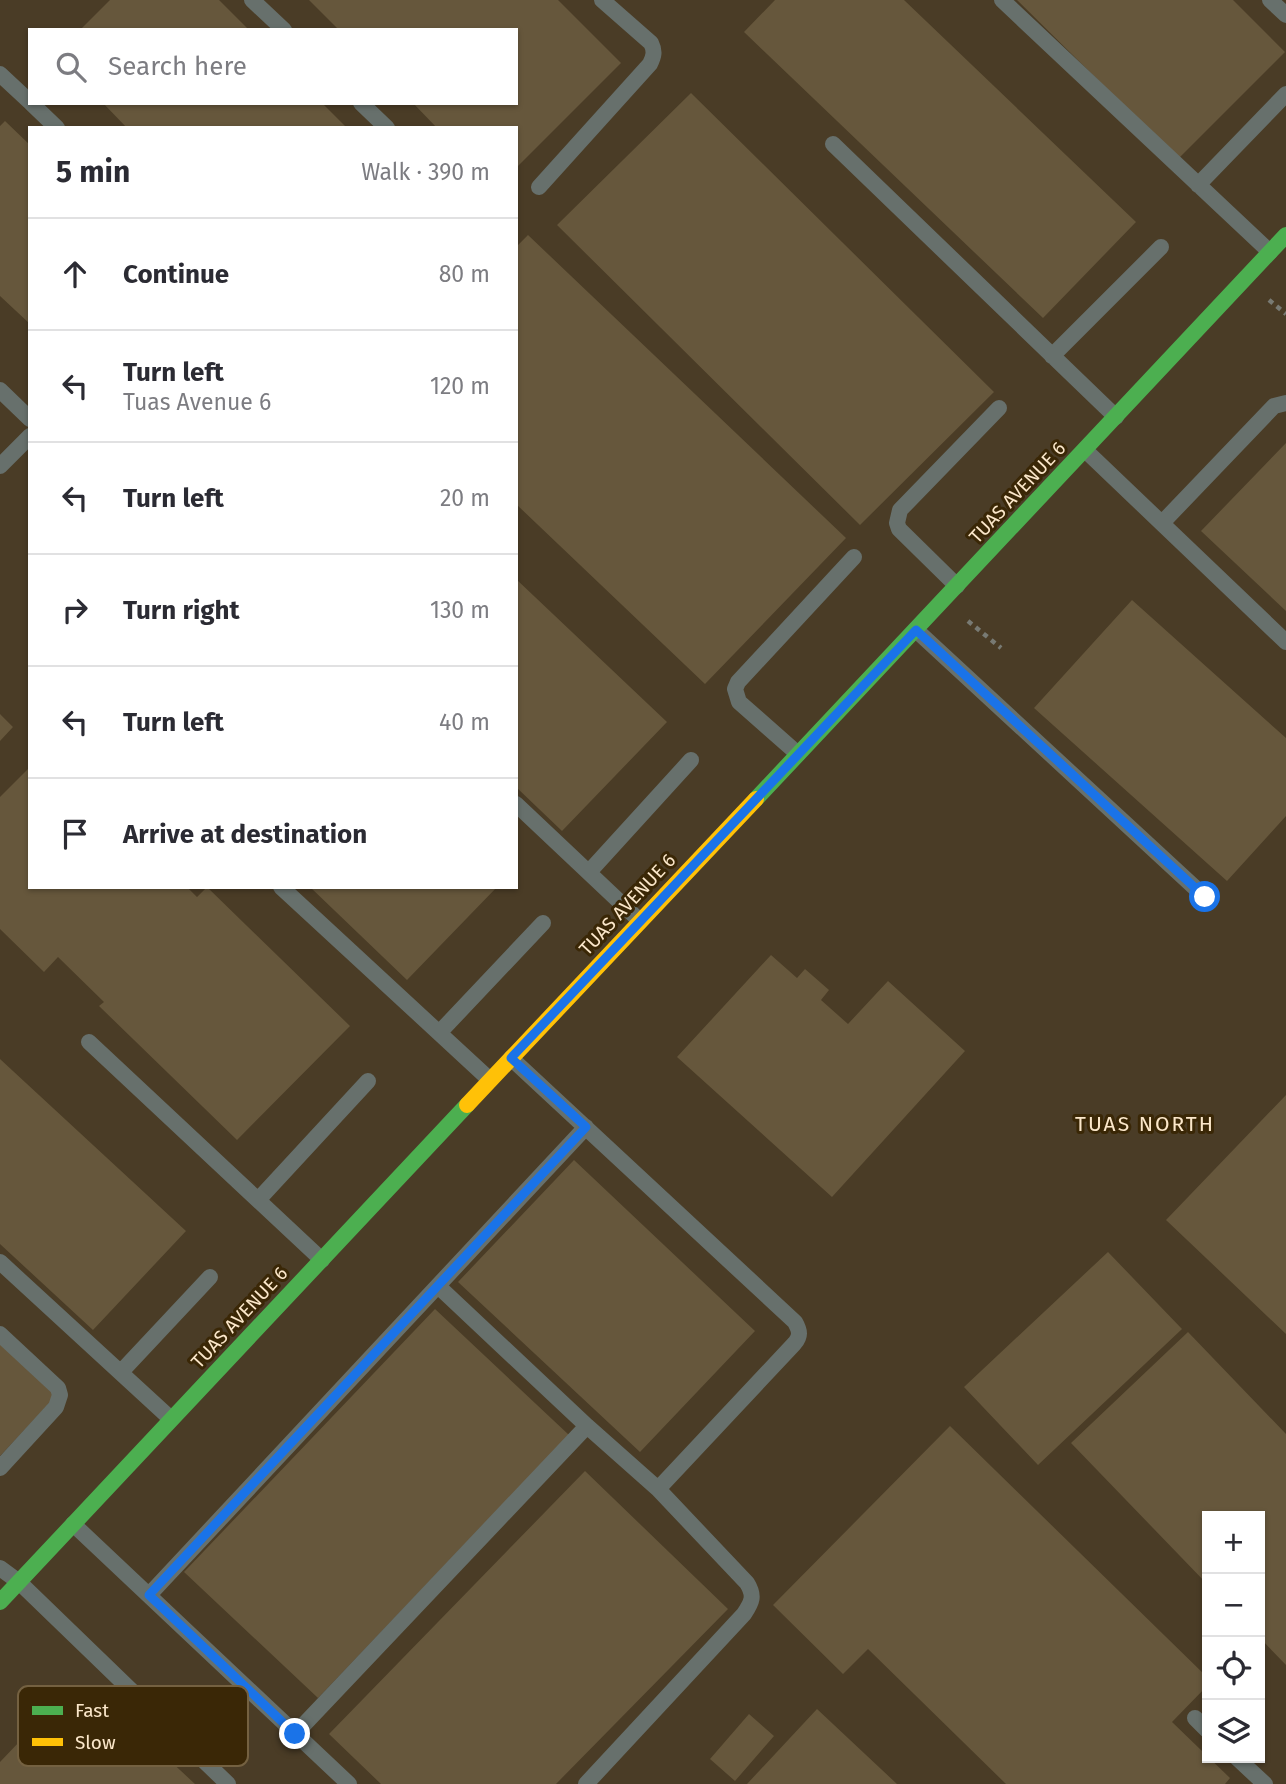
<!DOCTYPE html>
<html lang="en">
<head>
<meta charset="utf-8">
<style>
	:root { --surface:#fff; --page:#f7f7f7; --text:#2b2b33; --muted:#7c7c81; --line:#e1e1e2 }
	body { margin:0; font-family:"Fira Sans",sans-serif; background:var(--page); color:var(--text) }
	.controls { position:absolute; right:21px; bottom:21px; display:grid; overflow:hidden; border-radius:0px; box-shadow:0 2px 5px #0004 }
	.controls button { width:63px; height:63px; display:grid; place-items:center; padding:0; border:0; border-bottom:2px solid var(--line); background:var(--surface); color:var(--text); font:35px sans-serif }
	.stop { position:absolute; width:21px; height:21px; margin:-16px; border:5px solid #1a73e8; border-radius:50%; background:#fff }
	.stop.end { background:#1a73e8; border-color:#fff; box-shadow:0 2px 7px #0008 }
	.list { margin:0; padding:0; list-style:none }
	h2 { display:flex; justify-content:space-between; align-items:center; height:91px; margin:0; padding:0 28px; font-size:30px }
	h2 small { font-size:23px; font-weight:400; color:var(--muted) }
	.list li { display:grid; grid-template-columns:46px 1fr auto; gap:21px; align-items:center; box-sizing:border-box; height:112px; padding:0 28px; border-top:2px solid var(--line) }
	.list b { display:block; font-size:26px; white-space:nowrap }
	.list p { margin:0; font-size:23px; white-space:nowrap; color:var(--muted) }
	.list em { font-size:23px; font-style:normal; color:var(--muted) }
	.icon { flex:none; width:38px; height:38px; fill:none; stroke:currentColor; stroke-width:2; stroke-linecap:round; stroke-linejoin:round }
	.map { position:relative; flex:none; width:1286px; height:1784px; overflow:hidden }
	.search { position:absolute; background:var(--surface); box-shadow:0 2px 5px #0004; left:28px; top:28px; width:490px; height:77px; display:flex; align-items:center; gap:18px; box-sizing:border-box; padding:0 24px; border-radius:0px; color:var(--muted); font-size:26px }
	.panel { position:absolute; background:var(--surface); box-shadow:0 2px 5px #0004; left:28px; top:126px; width:490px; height:763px; border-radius:0px }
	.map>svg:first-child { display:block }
</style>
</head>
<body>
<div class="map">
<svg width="1286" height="1784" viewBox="0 0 1286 1784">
	<rect width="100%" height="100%" fill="#4a3c26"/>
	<path fill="#66573c" d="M110 0H219L249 30H80Z
		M309 0H558L621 63 516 168V128H437L413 103H516V30H339Z
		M775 0H904L1136 222 1043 318 744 32Z
		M1017 0H1233L1285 52 1178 159Z
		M691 93 994 392 860 525 557 225Z
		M103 103H322L347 128H127Z
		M5 121 30 145V324L0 296V126Z
		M528 235 846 538 705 684 516 504V247Z
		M1286 443V611L1201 531Z
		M516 579 667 722 562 831 516 787Z
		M1132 600 1286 738V816L1227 881 1034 708Z
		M0 714 13 727 0 741Z
		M30 767V887H187L197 897 207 887 350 1026 237 1140 99 1006 104 1002 58 957 44 972 0 929V797Z
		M310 887H497L407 980Z
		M771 955 797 978 805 969 829 990 821 1000 848 1024 888 981 965 1051 832 1197 677 1057Z
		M0 1059 186 1231 93 1330 0 1244Z
		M1286 1095V1334L1166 1220Z
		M574 1160 755 1331 640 1452 458 1282Z
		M1108 1252 1182 1329 1038 1465 964 1387Z
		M435 1309 569 1435 318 1698 184 1572Z
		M1188 1332 1286 1434V1665L1260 1638V1516H1207V1584L1071 1443Z
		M0 1343 57 1395 0 1456Z
		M950 1426 1207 1677V1686L1172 1722 1230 1778 1225 1784H1006L868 1649 843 1674 773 1605Z
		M585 1471 728 1609 556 1784H381L329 1734Z
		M78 1688 99 1708 106 1701 195 1784H0V1762L62 1697 66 1700Z
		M817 1709 897 1784H747Z
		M749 1714 774 1736 735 1781 710 1759Z"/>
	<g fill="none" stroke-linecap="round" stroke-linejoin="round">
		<path stroke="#787a73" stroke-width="4.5" stroke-dasharray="5 5" stroke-linecap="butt" d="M1269 300 1286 314
			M968 621 1001 648"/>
		<path stroke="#67706c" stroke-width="16" d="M252 0 284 30
			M1002 0 1270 252
			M1270 0 1286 15
			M0 74 30 102
			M31 103 57 128
			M361 103 387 128
			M833 144 1116 417
			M1198 185 1286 94
			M539 187 650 64C654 56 655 51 651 43L602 0
			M1052 356 1161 247
			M0 390 30 419
			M1085 450 1286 642
			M0 466 30 436
			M1162 523 1274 406 1286 403
			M957 586 899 529 897 523 900 510 999 408
			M916 630 1205 897
			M798 754 739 702 735 689 738 682 854 557
			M516 804 640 921
			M589 872 691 760
			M281 887 490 1080
			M439 1033 543 923
			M89 1042 322 1260
			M511 1058 795 1322C800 1331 801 1336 794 1344L658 1489
			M258 1200 368 1081
			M0 1262 171 1419
			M438 1286 587 1426 658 1489 747 1583C755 1596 752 1602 744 1614L586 1784
			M0 1334 58 1388 60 1395 56 1407 0 1468
			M121 1372 210 1277
			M73 1524 349 1784
			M0 1568 19 1582 228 1784
			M149 1595 586 1127
			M1195 1718 1207 1730
			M295 1734 587 1426
			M1237 1758 1265 1784"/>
		<path stroke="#4caf50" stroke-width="16" d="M756 799 1286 235
			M0 1602 467 1105"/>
		<path stroke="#ffc107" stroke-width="16" d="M467 1105 756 799"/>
	</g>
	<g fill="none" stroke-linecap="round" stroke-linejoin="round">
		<path stroke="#1a73e8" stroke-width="9" d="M295 1734 149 1595 586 1127 511 1058 916 630 1205 897"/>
	</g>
	<g text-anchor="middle" stroke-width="6" stroke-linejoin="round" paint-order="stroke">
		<g font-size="19" fill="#fbe7ca" stroke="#3a2706">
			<text transform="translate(1017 492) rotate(-47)" y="7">TUAS AVENUE 6</text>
			<text transform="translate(627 904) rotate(-47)" y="7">TUAS AVENUE 6</text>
			<text transform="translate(239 1317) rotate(-47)" y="7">TUAS AVENUE 6</text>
		</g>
		<g font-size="21" letter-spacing="2" fill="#fbe7ca" stroke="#3a2706">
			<text x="1145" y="1131">TUAS NORTH</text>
		</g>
	</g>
	<rect x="18" y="1686" width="230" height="80" rx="10" fill="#3a2706" stroke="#746141" stroke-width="2"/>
	<rect x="32" y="1706" width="31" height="9" fill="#4caf50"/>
	<rect x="32" y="1738" width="31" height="8" fill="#ffc107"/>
	<g font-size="19" fill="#fbe7ca">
		<text x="75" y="1717">Fast</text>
		<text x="75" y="1749">Slow</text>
	</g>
</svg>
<div class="controls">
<button>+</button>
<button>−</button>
<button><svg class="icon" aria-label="locate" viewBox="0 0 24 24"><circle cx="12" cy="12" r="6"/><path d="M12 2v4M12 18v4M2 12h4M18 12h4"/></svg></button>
<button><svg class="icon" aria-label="layers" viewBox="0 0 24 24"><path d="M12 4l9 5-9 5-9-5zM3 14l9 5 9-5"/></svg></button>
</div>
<div class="stop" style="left:1205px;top:897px"></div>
<div class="stop end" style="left:295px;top:1734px"></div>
<div class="search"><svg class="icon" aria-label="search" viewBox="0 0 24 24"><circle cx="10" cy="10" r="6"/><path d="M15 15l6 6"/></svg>Search here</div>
<section class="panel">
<h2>5 min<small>Walk · 390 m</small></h2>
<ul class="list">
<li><svg class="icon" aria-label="ahead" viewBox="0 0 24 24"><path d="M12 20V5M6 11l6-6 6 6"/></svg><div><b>Continue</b></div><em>80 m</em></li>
<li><svg class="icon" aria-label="left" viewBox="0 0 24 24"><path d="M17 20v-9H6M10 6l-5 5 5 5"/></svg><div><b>Turn left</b><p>Tuas Avenue 6</p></div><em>120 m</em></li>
<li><svg class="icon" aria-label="left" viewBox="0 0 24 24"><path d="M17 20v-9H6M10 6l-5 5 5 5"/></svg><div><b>Turn left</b></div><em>20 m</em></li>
<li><svg class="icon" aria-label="right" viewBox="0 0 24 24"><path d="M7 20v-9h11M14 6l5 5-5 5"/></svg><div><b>Turn right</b></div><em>130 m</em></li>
<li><svg class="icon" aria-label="left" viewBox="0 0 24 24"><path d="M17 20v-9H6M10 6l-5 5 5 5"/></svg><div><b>Turn left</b></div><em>40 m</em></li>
<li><svg class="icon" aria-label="arrive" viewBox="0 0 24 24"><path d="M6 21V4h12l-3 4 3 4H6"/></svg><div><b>Arrive at destination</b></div></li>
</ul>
</section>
</div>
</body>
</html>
